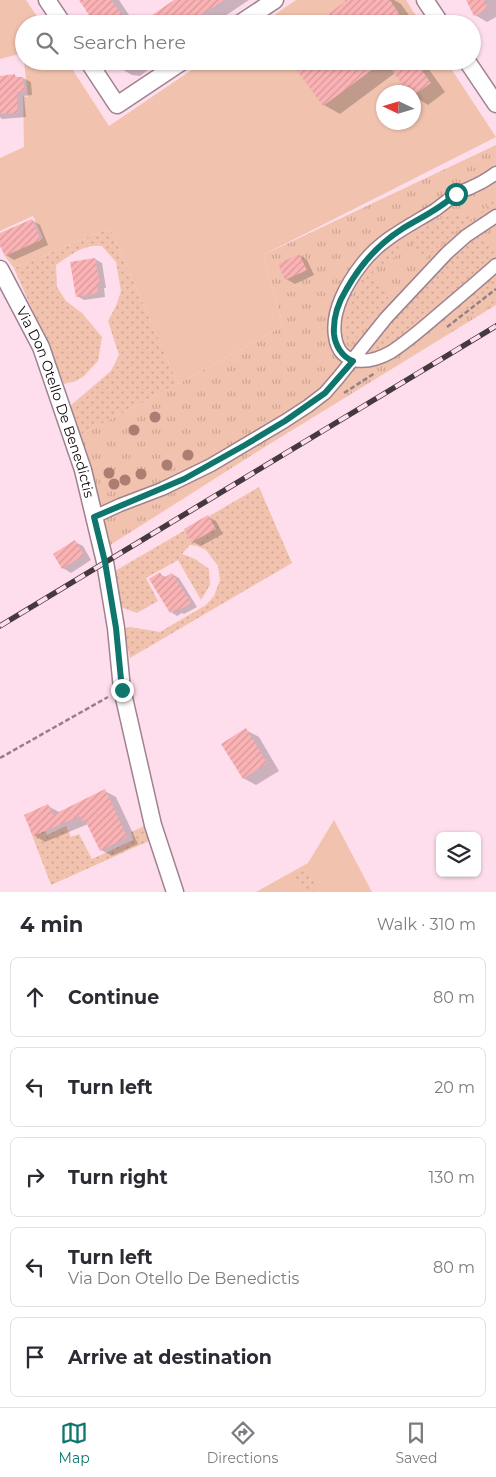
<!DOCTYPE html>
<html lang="en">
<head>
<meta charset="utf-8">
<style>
	:root { --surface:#fff; --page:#f7f7f7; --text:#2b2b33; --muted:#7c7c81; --line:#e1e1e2; --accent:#0f766e }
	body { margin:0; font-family:Montserrat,sans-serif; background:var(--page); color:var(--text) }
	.controls { position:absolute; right:15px; bottom:15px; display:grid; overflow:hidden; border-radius:8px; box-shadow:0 1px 4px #0004 }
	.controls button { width:45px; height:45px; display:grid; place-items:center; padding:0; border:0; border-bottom:1px solid var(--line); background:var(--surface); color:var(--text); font:25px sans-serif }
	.compass { position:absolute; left:376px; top:85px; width:45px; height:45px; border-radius:50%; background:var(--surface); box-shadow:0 1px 4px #0004; rotate:274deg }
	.stop { position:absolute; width:15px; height:15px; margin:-11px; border:4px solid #0f766e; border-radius:50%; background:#fff }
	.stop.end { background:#0f766e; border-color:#fff; box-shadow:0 1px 5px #0008 }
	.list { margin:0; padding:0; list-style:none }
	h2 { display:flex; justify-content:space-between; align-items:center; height:65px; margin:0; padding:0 20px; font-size:21px }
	h2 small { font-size:16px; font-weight:400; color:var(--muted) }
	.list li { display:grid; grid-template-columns:32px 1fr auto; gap:15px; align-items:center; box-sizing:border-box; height:80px; margin:0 10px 10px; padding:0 10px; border:1px solid var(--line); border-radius:8px }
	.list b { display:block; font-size:19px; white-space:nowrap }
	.list p { margin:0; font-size:16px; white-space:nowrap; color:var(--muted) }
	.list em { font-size:16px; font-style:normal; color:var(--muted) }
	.icon { flex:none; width:28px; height:28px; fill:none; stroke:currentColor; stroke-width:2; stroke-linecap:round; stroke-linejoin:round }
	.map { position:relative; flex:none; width:496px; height:892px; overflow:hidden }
	.search { position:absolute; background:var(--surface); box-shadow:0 1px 4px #0004; left:15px; right:15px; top:15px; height:55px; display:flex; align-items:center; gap:12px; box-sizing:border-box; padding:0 18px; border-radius:28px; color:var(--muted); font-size:19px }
	.sheet { height:515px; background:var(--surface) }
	nav { display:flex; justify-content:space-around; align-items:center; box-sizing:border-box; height:70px; border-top:1px solid var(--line); background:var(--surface); font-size:14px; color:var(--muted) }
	nav a { display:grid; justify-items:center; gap:2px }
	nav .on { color:var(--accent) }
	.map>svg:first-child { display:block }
</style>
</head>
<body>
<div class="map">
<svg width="496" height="892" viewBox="0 0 496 892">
	<defs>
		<pattern id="park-tufts" width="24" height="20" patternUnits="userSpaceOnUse" patternTransform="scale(1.25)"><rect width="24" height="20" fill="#f1c2ae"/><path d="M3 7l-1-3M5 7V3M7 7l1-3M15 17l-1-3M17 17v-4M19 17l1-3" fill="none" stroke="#cea594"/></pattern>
		<pattern id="garden-dots" width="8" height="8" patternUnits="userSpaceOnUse" patternTransform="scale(1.25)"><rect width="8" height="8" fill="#f1c2ae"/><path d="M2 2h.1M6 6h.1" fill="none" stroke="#cea594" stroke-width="1.8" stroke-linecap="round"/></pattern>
		<pattern id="building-hatch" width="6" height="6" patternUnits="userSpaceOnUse" patternTransform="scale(1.25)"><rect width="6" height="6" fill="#fbb2b4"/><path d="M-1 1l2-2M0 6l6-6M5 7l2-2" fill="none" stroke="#d6989a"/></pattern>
	</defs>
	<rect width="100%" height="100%" fill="#fedeec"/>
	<path fill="#f1c2ae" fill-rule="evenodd" d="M0 0H26L42 24H24V56L23 53 0 59Z
		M296 0H406L421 24H261Z
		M24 61H67L109 126 205 61H446L496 137 263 255 283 326 178 384 110 228 14 268 5 256 43 238 33 216 0 231V158L24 147 23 96 28 97ZM384 92H414V122H384Z
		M334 820 372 892H256L308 863Z"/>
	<path fill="url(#park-tufts)" d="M496 145V305L268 445 107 547 105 524 101 507 78 436 178 384 283 326 263 255Z"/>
	<path fill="url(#garden-dots)" d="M496 200V204L464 224 424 260 409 240C420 231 432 221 446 217 459 215 473 216 485 209L484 207Z
		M110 228 178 384 78 436 70 406 111 371 119 355 108 321 116 306 121 291 116 262 102 246C84 244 70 255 56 265L57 287 66 301 82 313 102 337 98 361 84 376 76 381 64 384 14 268Z
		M481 232 496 254V256L397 341 386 348 365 354C397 310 439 265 481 232Z
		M400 244 404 250 371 274 389 299 368 323 351 346C342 333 345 319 351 305 362 279 378 261 400 244Z
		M496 277V287L457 317 454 316V314L456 311Z
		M496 293V302L438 337 492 297Z
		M259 487 292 563 130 658 123 629 130 627 160 632 206 605 214 596 220 580 218 566 206 550 197 546 190 545 182 554 195 559 209 569 210 585 201 600 178 560 146 578 158 601 137 613 121 607 115 571Z
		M36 824 43 826 47 835 66 826 71 837 79 834 92 859 133 840 131 832 144 826 149 841 51 885 29 827Z
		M308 869 318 892H305L303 885 293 876Z"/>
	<path fill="#0003" d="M80 0H119L135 24H96Z
		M177 0H249L213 24H141Z
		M345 0H394L401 4 415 24H317L346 2Z
		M467 0H496V17L487 22 475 15Z
		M115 61H160L140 76 132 75 118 67Z
		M293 61H423L445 92 428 105 414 96V92H410L395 73 340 114 324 105 292 62Z
		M15 76 19 78H23L31 82 32 95 24 96 26 117 2 119 0 117V77Z
		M32 220 40 225 48 245 14 260 6 255 0 243V234Z
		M299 255 307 260 314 275 295 284 286 279Z
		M95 259 102 263 106 288H104L105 297 84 300 77 296Z
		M208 517 216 521 223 534 201 546 193 542 186 529Z
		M75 542 83 546 91 560 71 573 63 568Z
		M160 574 167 578 172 574 179 578 197 607 184 614 182 613 177 616 171 612Z
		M246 730 259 737 279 771 256 785 243 778Z
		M105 791 116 797 138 844 112 856 101 850 88 824 45 842 34 835 48 806 59 812Z"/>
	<path fill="url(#building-hatch)" d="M79 0H111L128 24H95Z
		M174 0H224L187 24H139Z
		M347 0H390L406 24H315Z
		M466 0H484L488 9 474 16Z
		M290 61H384L323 106Z
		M385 61H415L431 83 414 95V92H408Z
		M15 74V77H23L25 91 17 92 18 113 0 114V76Z
		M32 219 41 240 5 256 0 246V233Z
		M299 254 307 270 285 280 278 264Z
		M95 258 100 284H97L98 293 76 297 70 262Z
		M208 515 216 529 192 542 184 529Z
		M75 540 84 555 62 569 53 554Z
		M160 572 163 578 172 573 191 603 177 611 176 609 170 613 149 579Z
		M246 728 267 763 243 779 221 744Z
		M105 789 127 837 100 851 85 820 82 821 80 816 33 836 24 815 48 804 53 815Z"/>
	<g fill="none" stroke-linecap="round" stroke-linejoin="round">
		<defs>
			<path id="pedestrian" d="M496 173C488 179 479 184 470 188 465 190 460 192 456 194 449 199 442 205 435 210 409 226 381 239 362 264 347 283 331 311 335 336 339 368 370 364 391 352 408 341 424 327 439 314 458 298 477 282 496 265
				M94 517 120 505 162 489 211 465 285 421 308 406 325 393 338 378 386 318 447 253 466 236 496 216"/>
			<g id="minor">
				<path d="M47 0 63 24"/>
				<path d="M425 0 441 24"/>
				<path d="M239 24 275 0"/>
				<path d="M88 61 117 105 183 61"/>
				<path d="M467 61 496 104"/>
				<path id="s1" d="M0 269 41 347 83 470 105 562 116 628 122 689 153 825 175 892"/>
			</g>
		</defs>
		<use href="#pedestrian" stroke="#9f828f" stroke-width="15"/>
		<use href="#minor" stroke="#9f828f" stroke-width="19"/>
		<path stroke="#957f88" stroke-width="2.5" stroke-dasharray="5 2.5" stroke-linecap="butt" d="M447 327 496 289
			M344 393 375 373
			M0 758 108 697"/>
		<use href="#pedestrian" stroke="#fff" stroke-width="12"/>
		<use href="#minor" stroke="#fff" stroke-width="16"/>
		<defs>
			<path id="rail" d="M0 626 496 326"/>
		</defs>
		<use href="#rail" stroke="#46383f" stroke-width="5.5"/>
		<use href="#rail" stroke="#fedeec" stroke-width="4" stroke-dasharray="11" stroke-linecap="butt"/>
	</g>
	<g fill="#ac7d73">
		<circle cx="155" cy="417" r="5.5"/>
		<circle cx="134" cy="430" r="5.5"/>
		<circle cx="188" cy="455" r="5.5"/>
		<circle cx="167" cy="465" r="5.5"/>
		<circle cx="109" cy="473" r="5.5"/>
		<circle cx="141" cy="474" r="5.5"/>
		<circle cx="125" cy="480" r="5.5"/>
		<circle cx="114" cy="484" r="5.5"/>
	</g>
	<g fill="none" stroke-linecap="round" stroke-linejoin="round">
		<path stroke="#0f766e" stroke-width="6" d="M122 690 116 628 105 562 94 517 184 479 245 445 285 421 325 393 353 361C342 357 335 345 334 334 333 319 338 303 346 290 360 265 377 245 402 229 420 218 440 209 456 194"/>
	</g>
	<g text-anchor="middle" stroke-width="4.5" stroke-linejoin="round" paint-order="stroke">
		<g font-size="14" fill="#12080d" stroke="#fedeec">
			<text dy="5" stroke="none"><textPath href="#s1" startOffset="145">Via Don Otello De Benedictis</textPath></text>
		</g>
	</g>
</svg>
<div class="controls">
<button><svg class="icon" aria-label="layers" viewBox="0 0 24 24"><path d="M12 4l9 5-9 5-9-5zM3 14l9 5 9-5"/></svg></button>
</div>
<svg class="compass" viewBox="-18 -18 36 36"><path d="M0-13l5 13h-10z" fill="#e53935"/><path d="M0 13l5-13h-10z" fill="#7c7c81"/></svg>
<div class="stop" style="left:456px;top:194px"></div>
<div class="stop end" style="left:122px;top:690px"></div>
<div class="search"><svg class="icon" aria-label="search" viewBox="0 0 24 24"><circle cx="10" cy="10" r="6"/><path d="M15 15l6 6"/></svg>Search here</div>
</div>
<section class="sheet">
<h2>4 min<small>Walk · 310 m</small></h2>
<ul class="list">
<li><svg class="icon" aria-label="ahead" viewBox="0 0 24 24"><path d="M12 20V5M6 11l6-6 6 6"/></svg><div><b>Continue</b></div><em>80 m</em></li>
<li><svg class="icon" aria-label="left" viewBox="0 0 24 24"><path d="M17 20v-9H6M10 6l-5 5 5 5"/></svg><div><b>Turn left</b></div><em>20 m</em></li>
<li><svg class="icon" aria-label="right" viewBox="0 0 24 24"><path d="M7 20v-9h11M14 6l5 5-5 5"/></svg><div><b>Turn right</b></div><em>130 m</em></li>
<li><svg class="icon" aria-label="left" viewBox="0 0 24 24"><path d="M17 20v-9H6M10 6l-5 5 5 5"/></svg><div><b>Turn left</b><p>Via Don Otello De Benedictis</p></div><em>80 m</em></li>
<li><svg class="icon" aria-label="arrive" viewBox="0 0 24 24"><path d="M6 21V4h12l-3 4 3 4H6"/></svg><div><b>Arrive at destination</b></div></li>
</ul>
</section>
<nav>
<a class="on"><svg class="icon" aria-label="map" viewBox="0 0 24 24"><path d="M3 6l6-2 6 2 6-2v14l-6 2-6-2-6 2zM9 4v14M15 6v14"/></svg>Map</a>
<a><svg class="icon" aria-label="directions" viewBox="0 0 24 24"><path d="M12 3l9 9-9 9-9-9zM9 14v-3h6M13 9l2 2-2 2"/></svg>Directions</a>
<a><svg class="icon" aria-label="saved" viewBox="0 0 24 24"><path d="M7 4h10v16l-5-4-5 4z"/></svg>Saved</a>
</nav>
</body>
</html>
